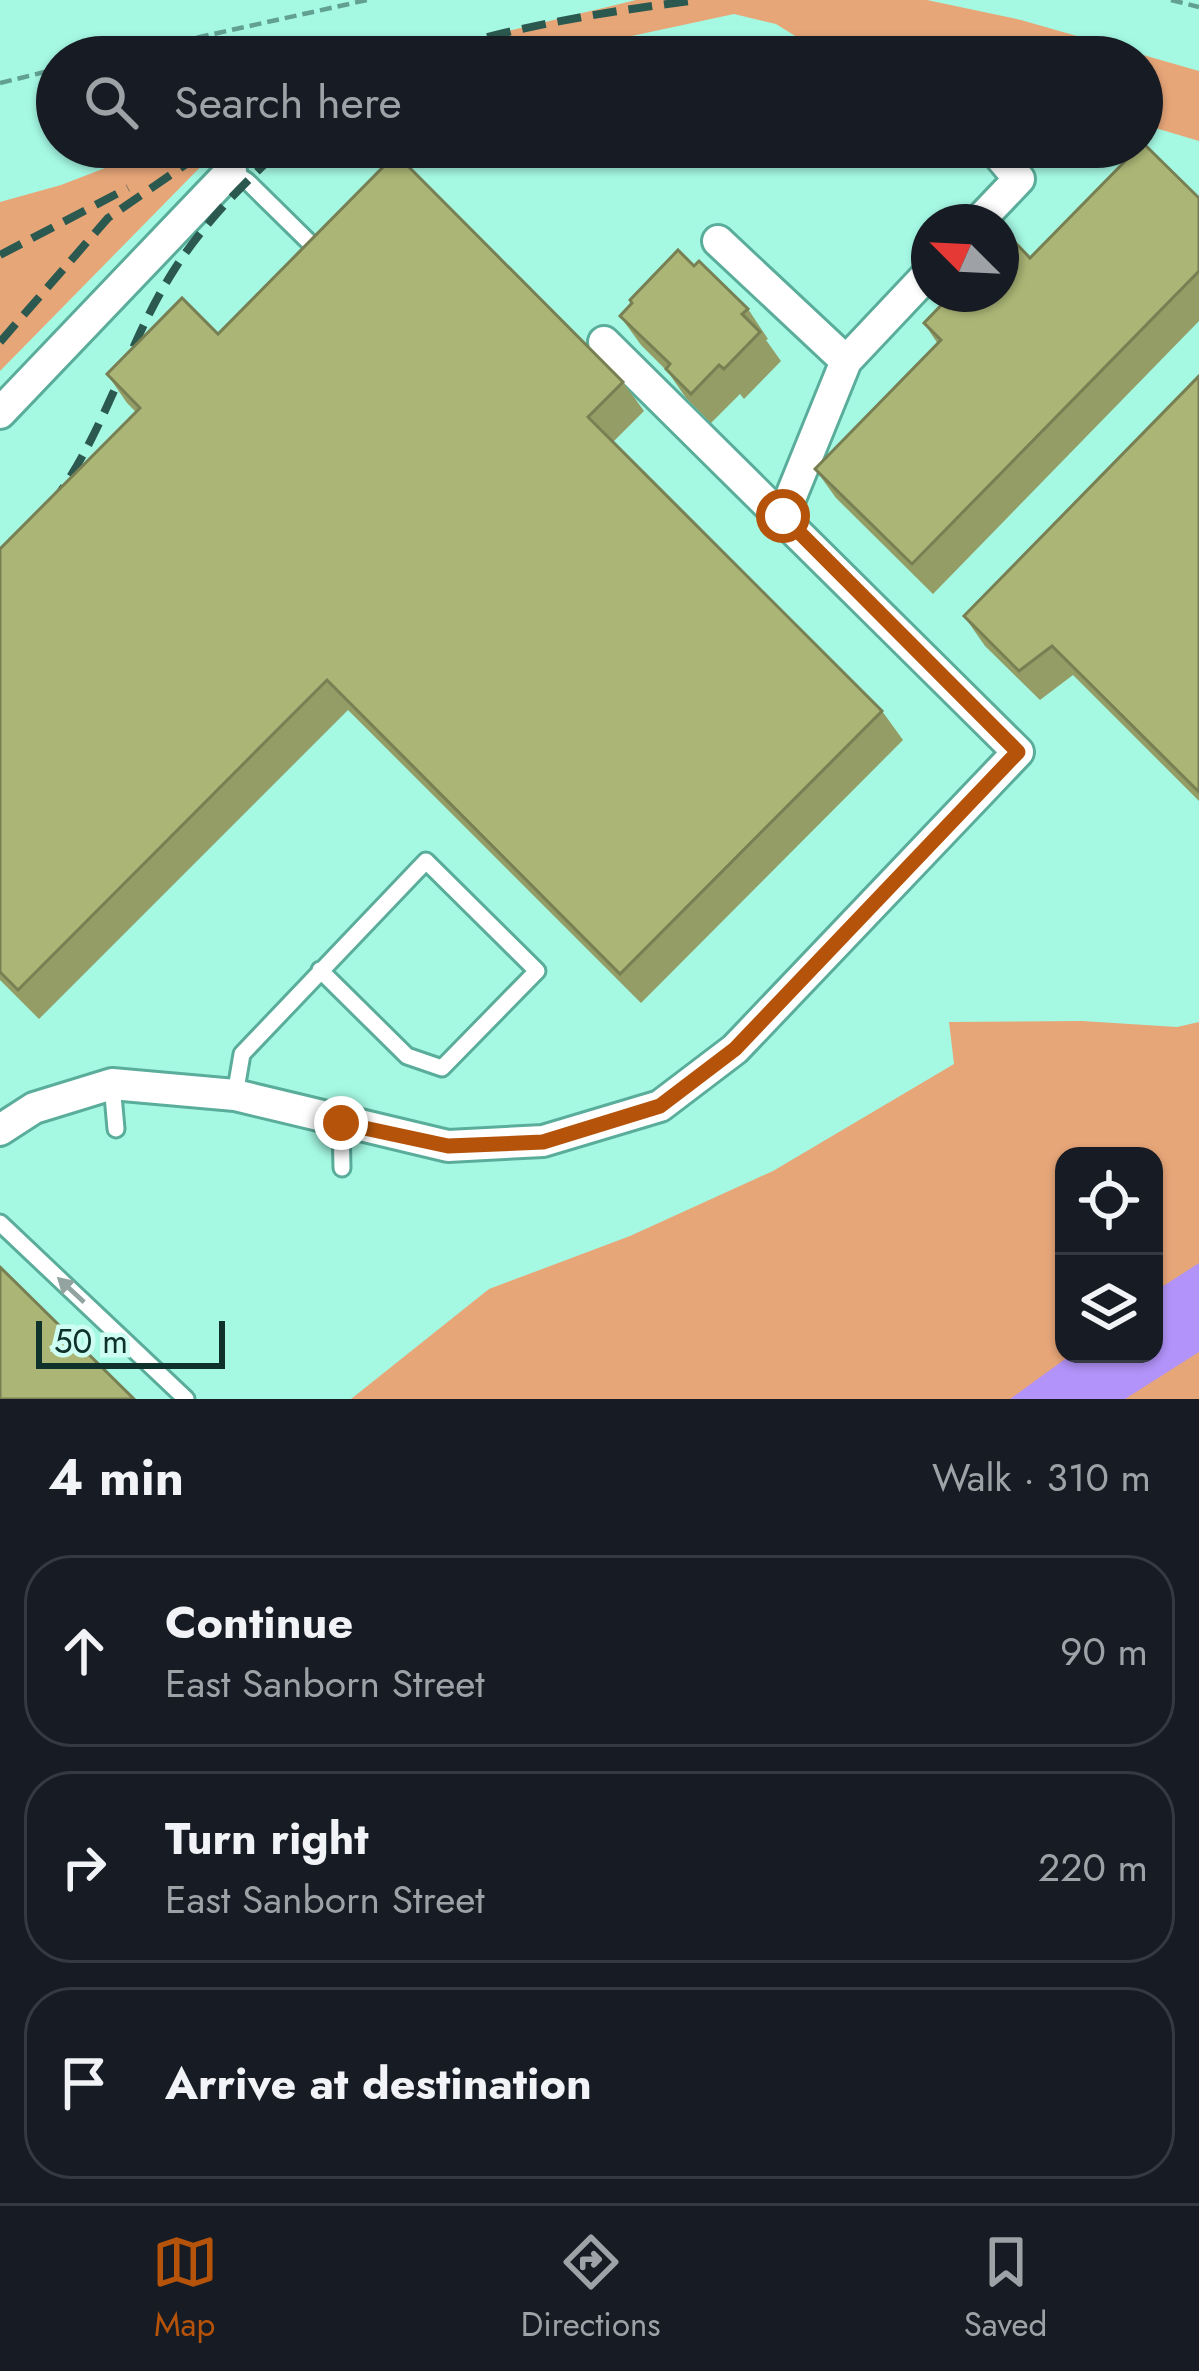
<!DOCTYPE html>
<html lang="en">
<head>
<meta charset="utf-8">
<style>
	:root { --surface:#171b24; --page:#242831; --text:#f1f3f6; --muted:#9ea1a6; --line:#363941; --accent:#b45309 }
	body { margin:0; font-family:Jost,sans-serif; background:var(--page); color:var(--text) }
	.controls { position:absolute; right:36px; bottom:36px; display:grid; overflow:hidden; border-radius:24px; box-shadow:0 3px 9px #0004 }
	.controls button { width:108px; height:108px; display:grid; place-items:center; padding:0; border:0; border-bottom:3px solid var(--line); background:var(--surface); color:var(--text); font:60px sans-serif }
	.compass { position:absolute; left:911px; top:204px; width:108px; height:108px; border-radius:50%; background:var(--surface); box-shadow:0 3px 9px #0004; rotate:294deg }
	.scale { position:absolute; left:36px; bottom:30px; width:189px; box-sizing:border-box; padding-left:12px; border:6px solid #0e322b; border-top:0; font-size:33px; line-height:42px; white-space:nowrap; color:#0e322b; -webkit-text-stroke:9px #cefef1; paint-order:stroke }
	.stop { position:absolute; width:36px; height:36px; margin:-27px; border:9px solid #b45309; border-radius:50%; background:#fff }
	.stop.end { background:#b45309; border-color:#fff; box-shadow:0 3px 12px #0008 }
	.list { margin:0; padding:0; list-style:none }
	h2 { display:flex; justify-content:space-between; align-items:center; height:156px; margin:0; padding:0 48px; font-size:51px }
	h2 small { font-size:39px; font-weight:400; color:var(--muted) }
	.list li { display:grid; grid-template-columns:78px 1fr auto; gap:36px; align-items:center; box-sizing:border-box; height:192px; margin:0 24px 24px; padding:0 24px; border:3px solid var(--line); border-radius:48px }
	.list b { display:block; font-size:45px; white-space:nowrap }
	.list p { margin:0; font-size:39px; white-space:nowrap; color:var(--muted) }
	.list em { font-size:39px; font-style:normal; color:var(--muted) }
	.icon { flex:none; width:66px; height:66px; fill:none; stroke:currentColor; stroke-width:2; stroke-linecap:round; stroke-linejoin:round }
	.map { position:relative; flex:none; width:1199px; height:1399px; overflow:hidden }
	.search { position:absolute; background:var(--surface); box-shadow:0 3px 9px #0004; left:36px; right:36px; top:36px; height:132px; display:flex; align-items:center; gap:30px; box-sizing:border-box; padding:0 42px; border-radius:66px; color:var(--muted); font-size:45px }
	.sheet { height:804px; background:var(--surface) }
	nav { display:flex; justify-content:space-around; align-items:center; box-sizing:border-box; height:168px; border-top:3px solid var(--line); background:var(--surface); font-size:33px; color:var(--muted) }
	nav a { display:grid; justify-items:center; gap:6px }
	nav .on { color:var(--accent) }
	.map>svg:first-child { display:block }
</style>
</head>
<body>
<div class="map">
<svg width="1199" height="1399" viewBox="0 0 1199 1399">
	<rect width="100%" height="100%" fill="#a5f9e3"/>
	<path fill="#e7a678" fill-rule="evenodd" d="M636 0H927L1021 20 1199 71V141L1142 124V57H829L776 24 734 14 534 57H400Z
		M160 147H220L0 371V202L61 185Z
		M1082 1021 1177 1027 1199 1022V1399H351L489 1289 630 1236 773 1171 954 1064 949 1022ZM1064 1156H1154V1354H1064Z"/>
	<path fill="#b293f9" d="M1199 1263V1352L1125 1399H1010L1072 1354H1154V1292Z"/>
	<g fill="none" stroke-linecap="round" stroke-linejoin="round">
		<defs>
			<path id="lane" d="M231 171 247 181 313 246
				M112 1084 116 1129
				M235 1095 242 1054 426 861 537 971 442 1068 407 1056 320 970
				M341 1123 342 1168
				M0 1223 186 1399"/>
			<path id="street" d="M978 222 1019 179 992 147
				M718 241 846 361
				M0 413 231 171
				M783 516 846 361 929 273
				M0 1130 34 1108 112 1084 235 1095 448 1146 543 1141 660 1106 735 1049 1018 752 604 342"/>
		</defs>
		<use href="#lane" stroke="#5aad9a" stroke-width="21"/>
		<use href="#street" stroke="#5aad9a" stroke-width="36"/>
		<path stroke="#62a192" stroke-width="4.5" stroke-dasharray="12 6" stroke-linecap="butt" d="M1171 0 1199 7
			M109 57 367 0
			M0 83 57 69"/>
		<use href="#lane" stroke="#fff" stroke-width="15"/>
		<use href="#street" stroke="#fff" stroke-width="30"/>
		<path stroke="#2c594f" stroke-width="8" stroke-dasharray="24 12" stroke-linecap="butt" d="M418 57C510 27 602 12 698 0
			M0 255 128 188
			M0 342 108 218 211 147
			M50 506C105 435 126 345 174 270 204 223 243 184 283 147"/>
	</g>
	<path fill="#939d65" d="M1199 198V321L933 594 836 498 815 469 938 344 924 323 1030 258Z
		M694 266 748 309 768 339 766 340 781 361 744 399 740 394 711 423 686 398 668 372 641 345 620 316Z
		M218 334 623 382 644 411 613 442 882 711 903 740 641 1003 348 710 39 1019 0 980V549L136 412 127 403 107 374Z
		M1199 376V801L1073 675 1040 700 985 646 964 616Z"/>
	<path fill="#abb676" stroke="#787f53" stroke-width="3" d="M1143 143 1199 198V271L912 564 815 469 941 340 924 323 952 294H1001V244L1009 236 1030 258 1139 147H1142Z
		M396 154 623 382 588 417 882 711 620 974 327 680 18 990 0 972V549L140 408 107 374 182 298 218 334Z
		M678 250 694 266 699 261 748 309 742 314 760 332 724 369 719 365 691 394 666 369 670 364 620 316 632 303 630 300Z
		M1199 376V792L1052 646 1019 671 964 616Z
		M0 1267 134 1399H0Z"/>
	<defs><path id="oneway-solid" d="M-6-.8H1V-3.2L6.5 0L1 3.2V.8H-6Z" transform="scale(3)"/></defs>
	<use fill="#93a3a0" href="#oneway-solid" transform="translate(71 1290) rotate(-137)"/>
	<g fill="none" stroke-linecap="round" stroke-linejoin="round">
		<path stroke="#b45309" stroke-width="15" d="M341 1123 448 1146 543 1142 660 1106 735 1049 1018 752 783 516"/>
	</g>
</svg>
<div class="controls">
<button><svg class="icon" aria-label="locate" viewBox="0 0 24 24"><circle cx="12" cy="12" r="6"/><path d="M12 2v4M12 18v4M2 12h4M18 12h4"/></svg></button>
<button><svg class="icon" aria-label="layers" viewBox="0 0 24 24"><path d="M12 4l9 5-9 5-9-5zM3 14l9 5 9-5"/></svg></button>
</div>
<svg class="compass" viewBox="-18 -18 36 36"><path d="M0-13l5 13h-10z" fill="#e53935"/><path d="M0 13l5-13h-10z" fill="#9ea1a6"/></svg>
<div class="scale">50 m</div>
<div class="stop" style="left:783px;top:516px"></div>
<div class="stop end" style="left:341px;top:1123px"></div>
<div class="search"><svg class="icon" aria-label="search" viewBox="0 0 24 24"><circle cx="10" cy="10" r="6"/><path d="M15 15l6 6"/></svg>Search here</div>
</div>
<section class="sheet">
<h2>4 min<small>Walk · 310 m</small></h2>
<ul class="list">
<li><svg class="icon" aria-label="ahead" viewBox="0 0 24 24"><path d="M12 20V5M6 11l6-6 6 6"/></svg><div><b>Continue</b><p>East Sanborn Street</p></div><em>90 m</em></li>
<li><svg class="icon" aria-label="right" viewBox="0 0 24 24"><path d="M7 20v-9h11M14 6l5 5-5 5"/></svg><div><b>Turn right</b><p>East Sanborn Street</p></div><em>220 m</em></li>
<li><svg class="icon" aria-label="arrive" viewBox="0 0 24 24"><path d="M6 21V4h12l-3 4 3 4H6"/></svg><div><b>Arrive at destination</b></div></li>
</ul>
</section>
<nav>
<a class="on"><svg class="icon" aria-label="map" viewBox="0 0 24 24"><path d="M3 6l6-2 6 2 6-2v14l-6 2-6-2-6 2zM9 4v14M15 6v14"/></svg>Map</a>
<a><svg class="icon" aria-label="directions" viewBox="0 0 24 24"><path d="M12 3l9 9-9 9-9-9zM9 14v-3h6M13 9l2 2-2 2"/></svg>Directions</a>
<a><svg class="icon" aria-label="saved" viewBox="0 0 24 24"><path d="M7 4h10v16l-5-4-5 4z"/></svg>Saved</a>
</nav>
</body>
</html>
